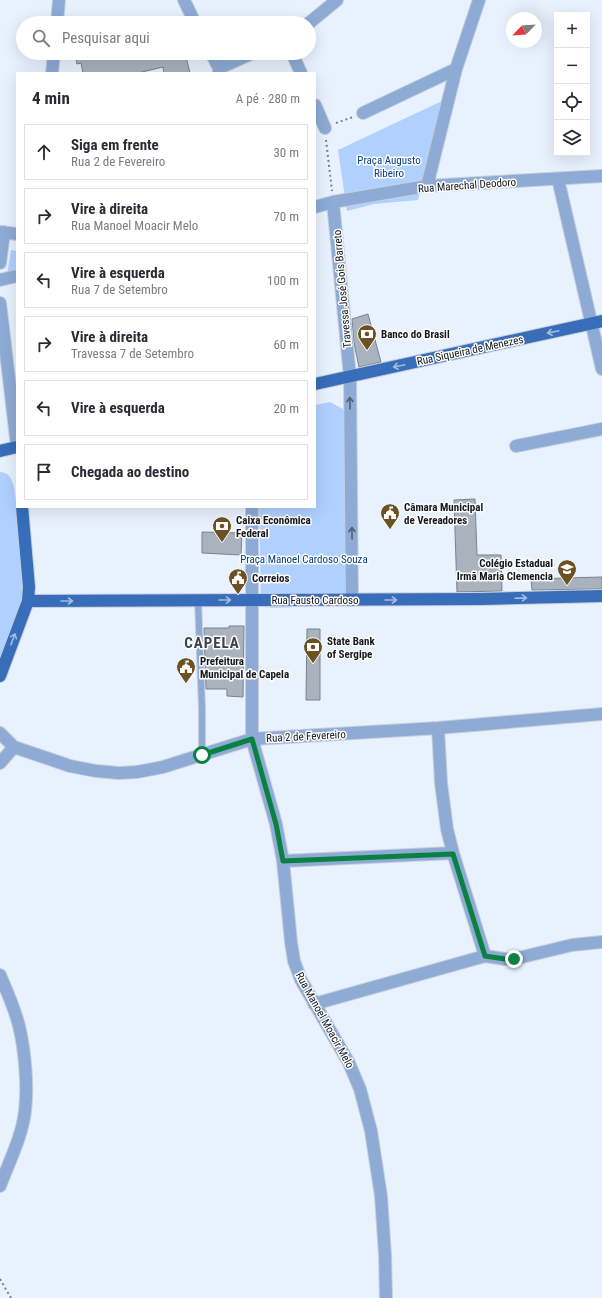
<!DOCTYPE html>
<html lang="pt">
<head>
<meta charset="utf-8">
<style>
	:root { --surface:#fff; --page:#f7f7f7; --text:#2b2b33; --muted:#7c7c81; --line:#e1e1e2 }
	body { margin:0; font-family:"Roboto Condensed",sans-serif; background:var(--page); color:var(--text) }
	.controls { position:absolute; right:12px; top:12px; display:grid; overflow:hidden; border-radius:0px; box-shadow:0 4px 16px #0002 }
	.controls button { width:36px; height:36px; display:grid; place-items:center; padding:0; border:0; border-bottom:1px solid var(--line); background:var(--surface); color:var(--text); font:20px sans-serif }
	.compass { position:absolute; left:506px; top:12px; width:36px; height:36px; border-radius:50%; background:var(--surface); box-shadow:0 4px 16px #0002; rotate:245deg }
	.stop { position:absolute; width:12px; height:12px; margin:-9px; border:3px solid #0b8043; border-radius:50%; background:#fff }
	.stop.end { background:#0b8043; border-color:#fff; box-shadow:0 1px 4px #0008 }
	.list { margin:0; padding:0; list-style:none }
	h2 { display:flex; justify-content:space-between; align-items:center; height:52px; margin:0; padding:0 16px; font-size:17px }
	h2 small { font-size:13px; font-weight:400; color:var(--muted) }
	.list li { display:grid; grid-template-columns:26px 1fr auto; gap:12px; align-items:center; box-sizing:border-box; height:56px; margin:0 8px 8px; padding:0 8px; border:1px solid var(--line); border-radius:0px }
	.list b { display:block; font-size:15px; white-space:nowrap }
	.list p { margin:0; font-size:13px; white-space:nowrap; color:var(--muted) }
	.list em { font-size:13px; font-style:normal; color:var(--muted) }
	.icon { flex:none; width:22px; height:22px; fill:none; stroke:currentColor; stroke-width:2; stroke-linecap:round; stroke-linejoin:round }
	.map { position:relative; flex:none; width:602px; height:1298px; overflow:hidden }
	.search { position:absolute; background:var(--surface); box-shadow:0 4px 16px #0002; left:16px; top:16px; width:300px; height:44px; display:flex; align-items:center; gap:10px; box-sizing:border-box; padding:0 14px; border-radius:22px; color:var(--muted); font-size:15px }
	.panel { position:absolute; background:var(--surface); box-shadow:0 4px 16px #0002; left:16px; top:72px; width:300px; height:436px; border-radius:0px }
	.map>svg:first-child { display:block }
</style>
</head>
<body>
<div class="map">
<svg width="602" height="1298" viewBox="0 0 602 1298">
	<rect width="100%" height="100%" fill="#e8f1fe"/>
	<path fill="#b0d0ff" d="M442 101 418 200 374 204 347 211 338 150Z
		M11 250 17 251V280L6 282Z
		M330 402 343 409 347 420 348 591 341 605 273 608 265 607 261 602 259 507H315V405Z
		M0 472C10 473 11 478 14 487L30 600 0 665Z"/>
	<path fill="#aab2be" stroke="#79818c" d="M75 53H126L127 58 150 53H185L190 73H164L163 67 138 73H83L81 63 77 64Z
		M368 314 381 362 359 367 354 343 352 319Z
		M475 499 477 555H501L502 591 457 592 454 500Z
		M202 532 242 533 241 555 202 553Z
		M602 577V589L532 590 531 579Z
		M229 626H244L243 697 227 696V689H206L204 628H229Z
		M307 629H320V700H306Z"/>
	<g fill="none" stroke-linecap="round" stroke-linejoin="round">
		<defs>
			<path id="lane" d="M198 600 202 709V755"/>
			<path id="street" d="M184 0 195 23
				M57 23 59 0
				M309 23 337 0
				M211 53 219 68V73
				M292 53 301 73
				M219 68 253 53
				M52 73 54 53
				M315 105 325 128
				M363 113 456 69
				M558 179 602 369
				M427 186 456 69 479 0
				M333 202 350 377 352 600
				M315 207 333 202 427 186 602 176
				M0 232 17 234
				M0 263 4 232
				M0 280 17 276
				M0 303 17 446
				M516 446 602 429
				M252 507V739L276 824 283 861 291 942 294 961 301 980 349 1063 360 1089 371 1131 381 1196 385 1255 386 1298
				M438 728 441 783 447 829 453 853 485 956
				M0 733 14 747 70 766 96 771 119 773 137 772 163 767 252 739 438 728 602 714
				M0 763 14 747
				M283 861 453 853
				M0 975C7 992 15 1009 19 1026 25 1050 28 1087 25 1111 22 1137 9 1162 0 1186
				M314 1004 485 956 505 959H514L572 945 602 942"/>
			<path id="primary" d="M315 384 602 321
				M0 451 17 447
				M28 601 481 599 602 596
				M0 676 28 601 29 587 22 507"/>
		</defs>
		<use href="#lane" stroke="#c6ceda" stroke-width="8"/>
		<use href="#street" stroke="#c6ceda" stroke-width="14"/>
		<use href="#primary" stroke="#c6ceda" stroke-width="14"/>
		<path stroke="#7b8189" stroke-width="2" stroke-dasharray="2 3" stroke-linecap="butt" d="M336 123 353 117
			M326 140 332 191
			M0 1279 11 1298"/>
		<use href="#lane" stroke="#8dabd5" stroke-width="6"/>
		<use href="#street" stroke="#8dabd5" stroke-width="12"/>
		<use href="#primary" stroke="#376db9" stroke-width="12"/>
	</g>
	<defs><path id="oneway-shaft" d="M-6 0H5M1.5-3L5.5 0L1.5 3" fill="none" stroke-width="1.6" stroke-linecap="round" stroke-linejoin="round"/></defs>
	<g stroke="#a4bddf">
		<use href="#oneway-shaft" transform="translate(553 332) rotate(168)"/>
		<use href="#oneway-shaft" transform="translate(399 366) rotate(168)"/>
		<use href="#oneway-shaft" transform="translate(521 598) rotate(-2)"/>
		<use href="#oneway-shaft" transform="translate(225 600)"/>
		<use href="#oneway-shaft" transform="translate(391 600)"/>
		<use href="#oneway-shaft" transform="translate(67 601)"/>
		<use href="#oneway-shaft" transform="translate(13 639) rotate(-70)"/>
	</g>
	<g stroke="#506178">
		<use href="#oneway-shaft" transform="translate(350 403) rotate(-91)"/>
		<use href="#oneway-shaft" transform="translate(352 533) rotate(-91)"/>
	</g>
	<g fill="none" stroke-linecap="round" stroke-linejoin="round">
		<path stroke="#0b8043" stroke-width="5" d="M202 755 252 739 276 824 283 861 453 854 485 956 505 959H514"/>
	</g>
	<defs>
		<symbol id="bank-pin" viewBox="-11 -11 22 30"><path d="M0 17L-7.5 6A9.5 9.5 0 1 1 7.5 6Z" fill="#6c5123" stroke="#fefefe"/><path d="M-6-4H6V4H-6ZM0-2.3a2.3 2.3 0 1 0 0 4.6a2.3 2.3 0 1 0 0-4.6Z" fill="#fff"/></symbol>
		<symbol id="civic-pin" viewBox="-11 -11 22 30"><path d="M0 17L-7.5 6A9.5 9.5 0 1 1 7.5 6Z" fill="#6c5123" stroke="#fefefe"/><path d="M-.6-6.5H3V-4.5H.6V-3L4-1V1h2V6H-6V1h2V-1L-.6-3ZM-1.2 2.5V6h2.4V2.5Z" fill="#fff"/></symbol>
		<symbol id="school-pin" viewBox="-11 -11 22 30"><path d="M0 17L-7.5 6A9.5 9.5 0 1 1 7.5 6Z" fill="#6c5123" stroke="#fefefe"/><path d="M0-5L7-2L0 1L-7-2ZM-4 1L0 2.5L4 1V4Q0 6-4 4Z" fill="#fff"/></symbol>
	</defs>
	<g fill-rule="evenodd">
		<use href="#bank-pin" x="356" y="323" width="22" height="30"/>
		<use href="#civic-pin" x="379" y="502" width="22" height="30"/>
		<use href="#bank-pin" x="211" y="515" width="22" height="30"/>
		<use href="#school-pin" x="556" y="558" width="22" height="30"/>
		<use href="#civic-pin" x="227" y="567" width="22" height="30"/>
		<use href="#bank-pin" x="302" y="636" width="22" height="30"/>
		<use href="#civic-pin" x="175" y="656" width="22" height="30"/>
	</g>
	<g text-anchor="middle" stroke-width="3" stroke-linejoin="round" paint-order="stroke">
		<g font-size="11" fill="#093e83" stroke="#fefefe">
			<text x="389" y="164">Praça Augusto<tspan x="389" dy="13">Ribeiro</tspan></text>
			<text x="304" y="563">Praça Manoel Cardoso Souza</text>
		</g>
		<g font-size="11" fill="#14171b" stroke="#fefefe">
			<text transform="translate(467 185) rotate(-4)" y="4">Rua Marechal Deodoro</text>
			<text transform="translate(342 289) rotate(-95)" y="4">Travessa José Gois Barreto</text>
			<text transform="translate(470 350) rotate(-12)" y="4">Rua Siqueira de Menezes</text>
			<text x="315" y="604">Rua Fausto Cardoso</text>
			<text transform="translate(306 736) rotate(-3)" y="4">Rua 2 de Fevereiro</text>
			<text transform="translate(325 1020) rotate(61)" y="4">Rua Manoel Moacir Melo</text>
		</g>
		<g font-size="11" font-weight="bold" fill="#14171b" stroke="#fefefe" text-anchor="start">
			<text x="381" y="338">Banco do Brasil</text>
			<text x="404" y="511">Câmara Municipal<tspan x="404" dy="13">de Vereadores</tspan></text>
			<text x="236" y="524">Caixa Econômica<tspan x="236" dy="13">Federal</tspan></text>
			<text x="553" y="567" text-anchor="end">Colégio Estadual<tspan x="553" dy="13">Irmã Maria Clemencia</tspan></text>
			<text x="252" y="582">Correios</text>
			<text x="327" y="645">State Bank<tspan x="327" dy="13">of Sergipe</tspan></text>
			<text x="200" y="665">Prefeitura<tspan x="200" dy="13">Municipal de Capela</tspan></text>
		</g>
		<g font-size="15" font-weight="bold" letter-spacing="1" fill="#3b424c" stroke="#fefefe">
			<text x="212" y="648">CAPELA</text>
		</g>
	</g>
</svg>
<div class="controls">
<button>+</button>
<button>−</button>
<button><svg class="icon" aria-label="locate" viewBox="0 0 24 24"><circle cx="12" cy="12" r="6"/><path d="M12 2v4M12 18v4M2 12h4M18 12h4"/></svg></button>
<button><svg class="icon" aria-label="layers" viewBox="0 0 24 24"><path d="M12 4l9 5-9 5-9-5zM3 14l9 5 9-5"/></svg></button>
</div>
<svg class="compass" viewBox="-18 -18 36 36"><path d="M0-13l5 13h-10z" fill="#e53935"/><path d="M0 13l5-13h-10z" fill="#7c7c81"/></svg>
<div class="stop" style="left:202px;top:755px"></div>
<div class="stop end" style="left:514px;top:959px"></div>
<div class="search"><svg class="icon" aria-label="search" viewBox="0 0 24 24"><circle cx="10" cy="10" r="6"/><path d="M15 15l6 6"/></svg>Pesquisar aqui</div>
<section class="panel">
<h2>4 min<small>A pé · 280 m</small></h2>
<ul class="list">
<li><svg class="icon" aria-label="ahead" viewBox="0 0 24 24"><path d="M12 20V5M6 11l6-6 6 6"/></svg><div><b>Siga em frente</b><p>Rua 2 de Fevereiro</p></div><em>30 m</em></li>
<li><svg class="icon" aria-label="right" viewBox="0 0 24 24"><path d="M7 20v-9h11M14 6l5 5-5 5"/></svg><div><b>Vire à direita</b><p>Rua Manoel Moacir Melo</p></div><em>70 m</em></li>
<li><svg class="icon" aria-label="left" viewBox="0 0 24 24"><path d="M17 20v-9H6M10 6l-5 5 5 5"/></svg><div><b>Vire à esquerda</b><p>Rua 7 de Setembro</p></div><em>100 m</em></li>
<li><svg class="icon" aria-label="right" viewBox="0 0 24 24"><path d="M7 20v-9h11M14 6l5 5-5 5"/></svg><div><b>Vire à direita</b><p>Travessa 7 de Setembro</p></div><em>60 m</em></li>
<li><svg class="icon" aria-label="left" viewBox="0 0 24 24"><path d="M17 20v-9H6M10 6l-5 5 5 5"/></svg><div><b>Vire à esquerda</b></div><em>20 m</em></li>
<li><svg class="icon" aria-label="arrive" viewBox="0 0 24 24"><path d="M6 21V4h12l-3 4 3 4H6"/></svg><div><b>Chegada ao destino</b></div></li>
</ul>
</section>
</div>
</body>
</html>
